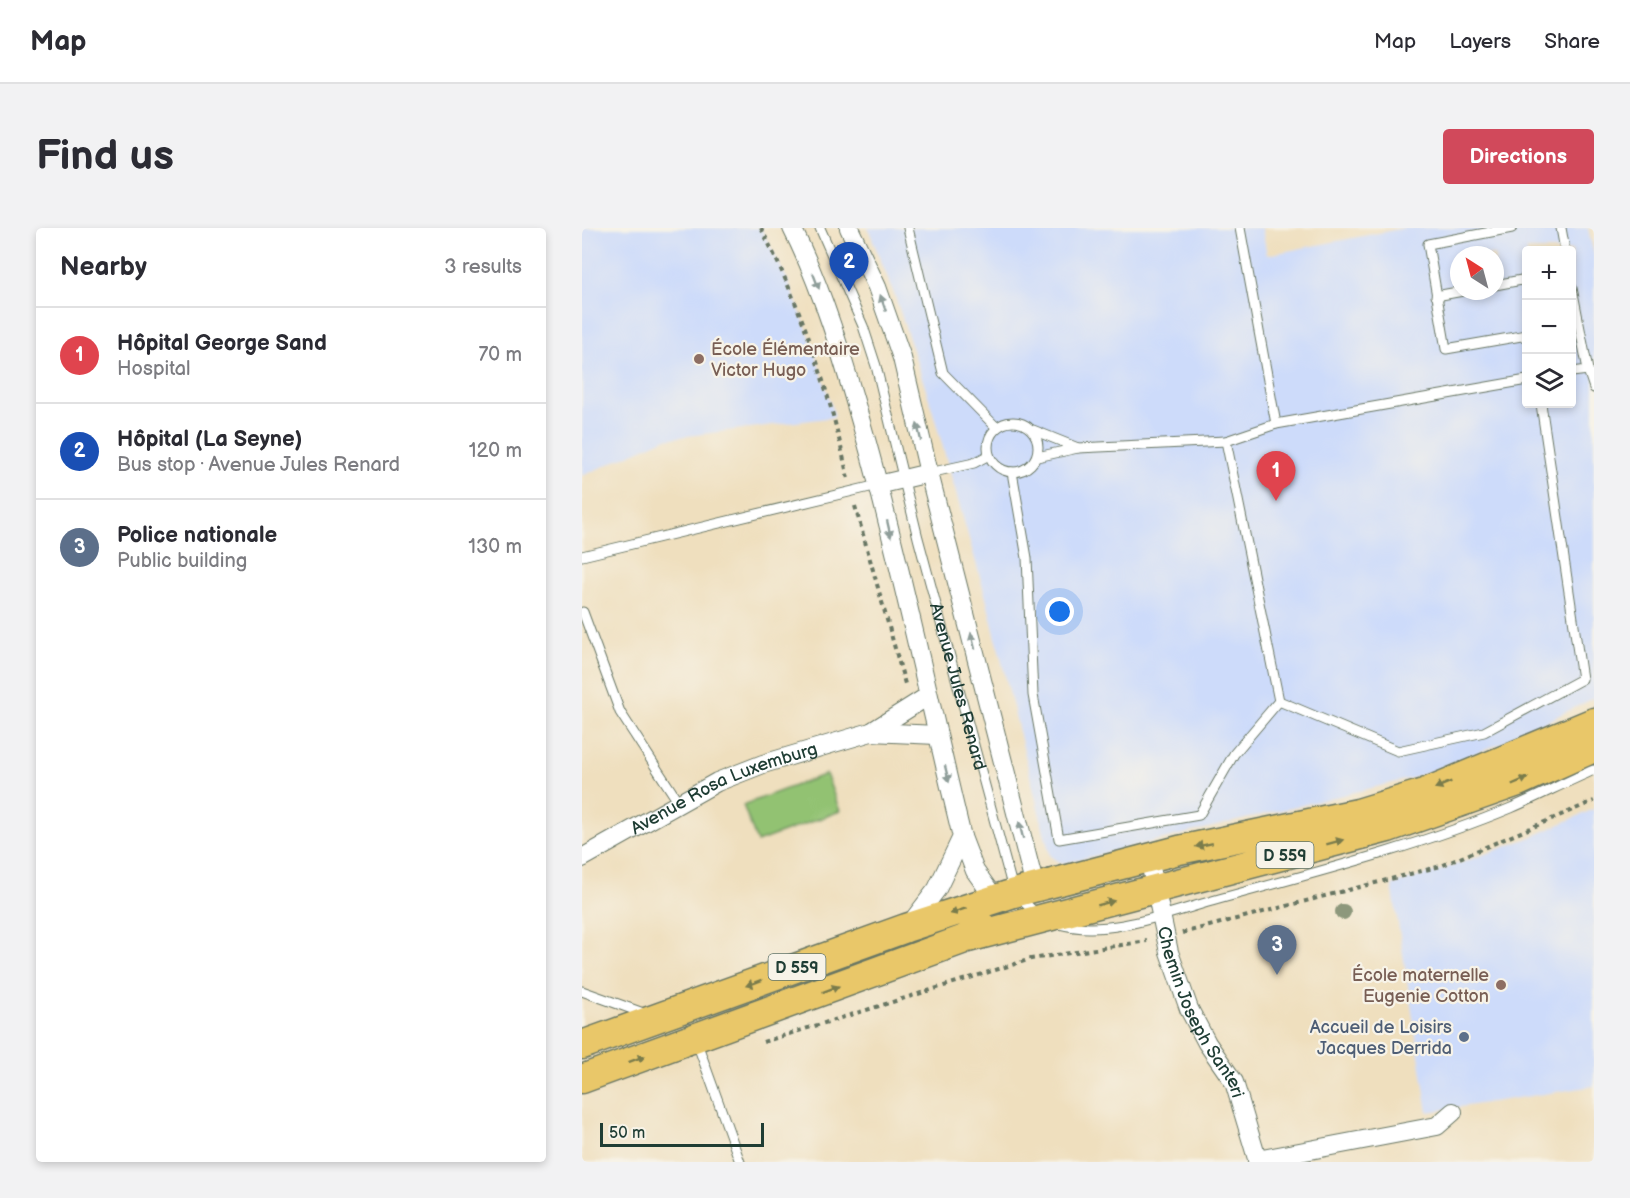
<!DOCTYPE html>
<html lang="en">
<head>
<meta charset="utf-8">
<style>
	:root { --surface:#fff; --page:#f2f2f3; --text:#2b2b33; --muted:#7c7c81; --line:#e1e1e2; --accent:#d1495b }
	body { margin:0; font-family:"Balsamiq Sans",sans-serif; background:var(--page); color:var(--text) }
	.controls { position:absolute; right:18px; top:18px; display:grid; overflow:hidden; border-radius:6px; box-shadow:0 3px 9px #0003 }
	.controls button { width:54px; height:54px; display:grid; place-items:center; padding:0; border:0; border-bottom:2px solid var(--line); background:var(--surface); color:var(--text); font:30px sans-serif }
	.compass { position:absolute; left:868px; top:18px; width:54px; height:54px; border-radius:50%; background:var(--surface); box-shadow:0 3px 9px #0003; rotate:324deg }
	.scale { position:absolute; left:18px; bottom:15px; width:164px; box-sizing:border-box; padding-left:6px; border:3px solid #1f3d34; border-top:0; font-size:16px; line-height:21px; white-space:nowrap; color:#1f3d34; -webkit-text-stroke:4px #f7f3e8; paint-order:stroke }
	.you { position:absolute; left:478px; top:384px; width:21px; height:21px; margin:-15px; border:4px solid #fff; border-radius:50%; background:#1a73e8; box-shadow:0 0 0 9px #1a73e833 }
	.badge { display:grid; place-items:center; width:39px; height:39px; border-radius:50%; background:var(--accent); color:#fff; font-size:20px; font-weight:700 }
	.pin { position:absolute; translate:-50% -50px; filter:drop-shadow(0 2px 3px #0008) }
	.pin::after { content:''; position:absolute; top:32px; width:21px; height:18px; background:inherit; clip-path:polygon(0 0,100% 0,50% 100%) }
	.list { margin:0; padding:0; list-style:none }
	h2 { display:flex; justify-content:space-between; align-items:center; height:78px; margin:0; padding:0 24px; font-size:26px }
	h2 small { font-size:20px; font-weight:400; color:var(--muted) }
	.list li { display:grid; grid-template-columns:39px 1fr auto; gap:18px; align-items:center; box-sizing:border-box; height:96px; padding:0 24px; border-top:2px solid var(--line) }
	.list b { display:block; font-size:22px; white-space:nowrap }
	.list p { margin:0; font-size:20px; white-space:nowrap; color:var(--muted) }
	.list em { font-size:20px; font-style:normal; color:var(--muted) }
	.icon { flex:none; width:33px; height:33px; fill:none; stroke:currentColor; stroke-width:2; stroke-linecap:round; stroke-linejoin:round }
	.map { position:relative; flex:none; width:1012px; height:934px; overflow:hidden; border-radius:6px }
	header { display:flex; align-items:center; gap:36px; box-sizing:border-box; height:84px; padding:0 30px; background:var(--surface); border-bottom:2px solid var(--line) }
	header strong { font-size:28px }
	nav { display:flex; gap:33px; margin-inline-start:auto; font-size:21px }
	.intro { display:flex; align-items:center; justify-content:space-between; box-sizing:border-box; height:144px; padding:0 36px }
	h1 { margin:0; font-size:42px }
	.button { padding:15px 27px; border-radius:6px; background:var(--accent); color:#fff; font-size:21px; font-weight:700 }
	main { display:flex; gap:36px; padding:0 36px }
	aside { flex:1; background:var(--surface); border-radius:6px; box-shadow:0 3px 9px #0003 }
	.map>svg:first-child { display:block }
</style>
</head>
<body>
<header>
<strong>Map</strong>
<nav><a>Map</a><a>Layers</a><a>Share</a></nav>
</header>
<div class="intro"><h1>Find us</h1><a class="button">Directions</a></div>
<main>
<aside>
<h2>Nearby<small>3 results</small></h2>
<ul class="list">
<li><span class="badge" style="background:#e0444e">1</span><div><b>Hôpital George Sand</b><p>Hospital</p></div><em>70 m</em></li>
<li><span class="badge" style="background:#1a4fb4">2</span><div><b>Hôpital (La Seyne)</b><p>Bus stop · Avenue Jules Renard</p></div><em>120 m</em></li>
<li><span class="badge" style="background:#5c6f8a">3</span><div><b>Police nationale</b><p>Public building</p></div><em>130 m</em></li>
</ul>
</aside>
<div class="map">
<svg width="1012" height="934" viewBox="0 0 1012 934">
	<rect width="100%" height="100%" fill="#f7f3e8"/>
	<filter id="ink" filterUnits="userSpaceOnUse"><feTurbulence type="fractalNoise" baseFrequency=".0167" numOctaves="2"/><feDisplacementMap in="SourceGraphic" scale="12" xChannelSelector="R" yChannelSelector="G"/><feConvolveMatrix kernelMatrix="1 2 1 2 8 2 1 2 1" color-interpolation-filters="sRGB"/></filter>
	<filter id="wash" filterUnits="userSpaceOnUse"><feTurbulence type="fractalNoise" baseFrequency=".008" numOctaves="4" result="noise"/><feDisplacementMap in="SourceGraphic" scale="24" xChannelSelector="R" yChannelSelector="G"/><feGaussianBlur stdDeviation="1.35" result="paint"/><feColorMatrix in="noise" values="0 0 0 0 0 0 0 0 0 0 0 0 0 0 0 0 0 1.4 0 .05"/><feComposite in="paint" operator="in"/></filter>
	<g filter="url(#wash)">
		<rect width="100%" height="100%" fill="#efdfbe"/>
		<path fill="#cddbfa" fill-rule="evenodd" d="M0 0H179L206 53 229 112 253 189 82 211 0 248Z
			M286 0H680L685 27 822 0H1006L1012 27V470L925 513 831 550 479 636 468 628 404 370 348 174 313 68ZM945 22H990V176H945ZM877 27H913V63H877Z
			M1012 581V858L846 884 810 657 857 643 947 610Z"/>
		<path fill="#92c272" stroke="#588053" stroke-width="1.5" d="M244 546 258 583 175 614 161 577Z"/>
	</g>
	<g filter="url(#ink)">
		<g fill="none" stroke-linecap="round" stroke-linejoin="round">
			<defs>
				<g id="service">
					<path id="s1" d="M238 0 281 98 294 138 336 310 432 665 456 687"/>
					<path d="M326 0 361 145 414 199"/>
					<path d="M658 0 694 196 945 152"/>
					<path d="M930 0 846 16 864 121 945 107"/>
					<path d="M979 0 983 22"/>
					<path d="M913 57 945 51"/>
					<path d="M990 60 1006 142 1012 160"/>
					<path d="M854 68 881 63"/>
					<path d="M990 144 1006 142"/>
					<circle cx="431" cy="219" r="25"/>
					<path d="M451 202 496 220 455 229"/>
					<path d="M644 213 694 196"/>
					<path d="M430 244 445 330 451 467 477 611 617 587 652 526 697 473 644 213 496 220"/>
					<path d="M347 245 392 235 407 227"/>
					<path d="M0 328 296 257"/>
					<path d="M1 384 38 484 97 575"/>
					<path d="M697 473 816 523 902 504 1000 451 959 176"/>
					<path d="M477 696C526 710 589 684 637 671 735 644 835 619 929 580 957 568 984 554 1012 542"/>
					<path d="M0 763 64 786"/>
					<path d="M114 812 158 934"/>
				</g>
				<g id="minor">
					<path d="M210 0C244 68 264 142 285 215 321 345 348 478 380 609L355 661 326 699"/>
					<path d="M267 0 295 59 320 130 347 245 453 659"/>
					<path d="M296 257 347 245"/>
					<path d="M289 504 355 507"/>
					<path d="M380 609 393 643 413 671"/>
					<path id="s2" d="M0 630 135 554 181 536 289 504 346 468"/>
					<path id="s3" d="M567 630 587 724 607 781 625 815 652 854 676 934"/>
					<path d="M675 932 855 898 871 884"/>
				</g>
				<path id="primary" d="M386 710 806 600 936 554 1012 520
					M0 817 324 700 432 665 597 622 776 585 842 565 1012 494
					M0 851 380 712 402 700"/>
			</defs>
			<use href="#service" stroke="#687664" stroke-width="11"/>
			<use href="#minor" stroke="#687664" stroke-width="20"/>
			<use href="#primary" stroke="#687664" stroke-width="31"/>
			<path stroke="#687664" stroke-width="4" stroke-dasharray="4.5 4.5" stroke-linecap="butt" d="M179 0C220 80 248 163 266 251
				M273 278 323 456
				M600 705 859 638 1012 573
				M181 814 449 731 565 713"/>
			<use href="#service" stroke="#fff" stroke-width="9"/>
			<use href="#minor" stroke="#fff" stroke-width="18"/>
			<use href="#primary" stroke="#e9c769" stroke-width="28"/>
		</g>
		<circle fill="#8d987b" cx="761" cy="684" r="8"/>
		<defs><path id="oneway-solid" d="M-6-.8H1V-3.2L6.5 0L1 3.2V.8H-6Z" transform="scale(1.5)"/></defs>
		<g fill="#8f9e9a">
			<use href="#oneway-solid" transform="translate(234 53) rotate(69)"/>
			<use href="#oneway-solid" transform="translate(301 75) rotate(-109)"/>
			<use href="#oneway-solid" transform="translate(337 204) rotate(-103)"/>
			<use href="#oneway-solid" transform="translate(307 301) rotate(77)"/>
			<use href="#oneway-solid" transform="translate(391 413) rotate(-104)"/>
			<use href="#oneway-solid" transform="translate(365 546) rotate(76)"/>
			<use href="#oneway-solid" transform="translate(439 602) rotate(-104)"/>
		</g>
		<g fill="#7a7b4c">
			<use href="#oneway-solid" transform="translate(938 553) rotate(-23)"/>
			<use href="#oneway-solid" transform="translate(861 557) rotate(158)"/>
			<use href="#oneway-solid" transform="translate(753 614) rotate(-15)"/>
			<use href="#oneway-solid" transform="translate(622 617) rotate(168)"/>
			<use href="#oneway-solid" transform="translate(524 675) rotate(-15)"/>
			<use href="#oneway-solid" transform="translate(376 683) rotate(162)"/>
			<use href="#oneway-solid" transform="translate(172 755) rotate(160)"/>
			<use href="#oneway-solid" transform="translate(249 761) rotate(-20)"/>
			<use href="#oneway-solid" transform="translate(55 831) rotate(-20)"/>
		</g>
	</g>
	<g fill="#8d6e63" stroke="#f7f3e8" stroke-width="2">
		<circle cx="117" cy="131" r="6"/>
		<circle cx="919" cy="757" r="6"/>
	</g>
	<circle fill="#5c6f8a" stroke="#f7f3e8" stroke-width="2" cx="882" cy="809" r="6"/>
	<g text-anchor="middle" stroke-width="4.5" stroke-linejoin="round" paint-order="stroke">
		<g fill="#f7f3e8" stroke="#60746a" stroke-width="1.5">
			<rect x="674.5" y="614" width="57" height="26" rx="4.5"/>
			<rect x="186.5" y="726" width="57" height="26" rx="4.5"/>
		</g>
		<g font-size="16" font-weight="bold" fill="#1f3d34">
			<text x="703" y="633">D 559</text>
			<text x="215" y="745">D 559</text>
		</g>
		<g font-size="18" fill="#785e54" stroke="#f7f3e8" text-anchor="start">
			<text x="129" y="127">École Élémentaire<tspan x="129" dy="21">Victor Hugo</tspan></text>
			<text x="907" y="753" text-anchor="end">École maternelle<tspan x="907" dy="21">Eugenie Cotton</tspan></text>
		</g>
		<g font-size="18" fill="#1f3d34" stroke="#f7f3e8">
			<text dy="6" stroke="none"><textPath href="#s1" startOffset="480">Avenue Jules Renard</textPath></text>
			<text dy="6" stroke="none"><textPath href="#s2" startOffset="159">Avenue Rosa Luxemburg</textPath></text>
			<text dy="6" stroke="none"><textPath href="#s3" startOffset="164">Chemin Joseph Santeri</textPath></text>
		</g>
		<g font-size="18" fill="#4e5e75" stroke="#f7f3e8" text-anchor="end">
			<text x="870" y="805">Accueil de Loisirs<tspan x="870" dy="21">Jacques Derrida</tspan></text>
		</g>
	</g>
</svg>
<div class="controls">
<button>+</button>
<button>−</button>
<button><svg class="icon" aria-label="layers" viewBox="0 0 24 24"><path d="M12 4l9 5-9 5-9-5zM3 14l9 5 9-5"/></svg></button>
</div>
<svg class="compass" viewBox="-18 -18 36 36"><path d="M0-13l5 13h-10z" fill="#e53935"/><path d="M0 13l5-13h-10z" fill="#7c7c81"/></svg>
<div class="scale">50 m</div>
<div class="you"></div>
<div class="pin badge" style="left:694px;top:273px;background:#e0444e">1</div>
<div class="pin badge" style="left:267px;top:64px;background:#1a4fb4">2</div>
<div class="pin badge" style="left:695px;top:747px;background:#5c6f8a">3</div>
</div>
</main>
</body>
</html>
